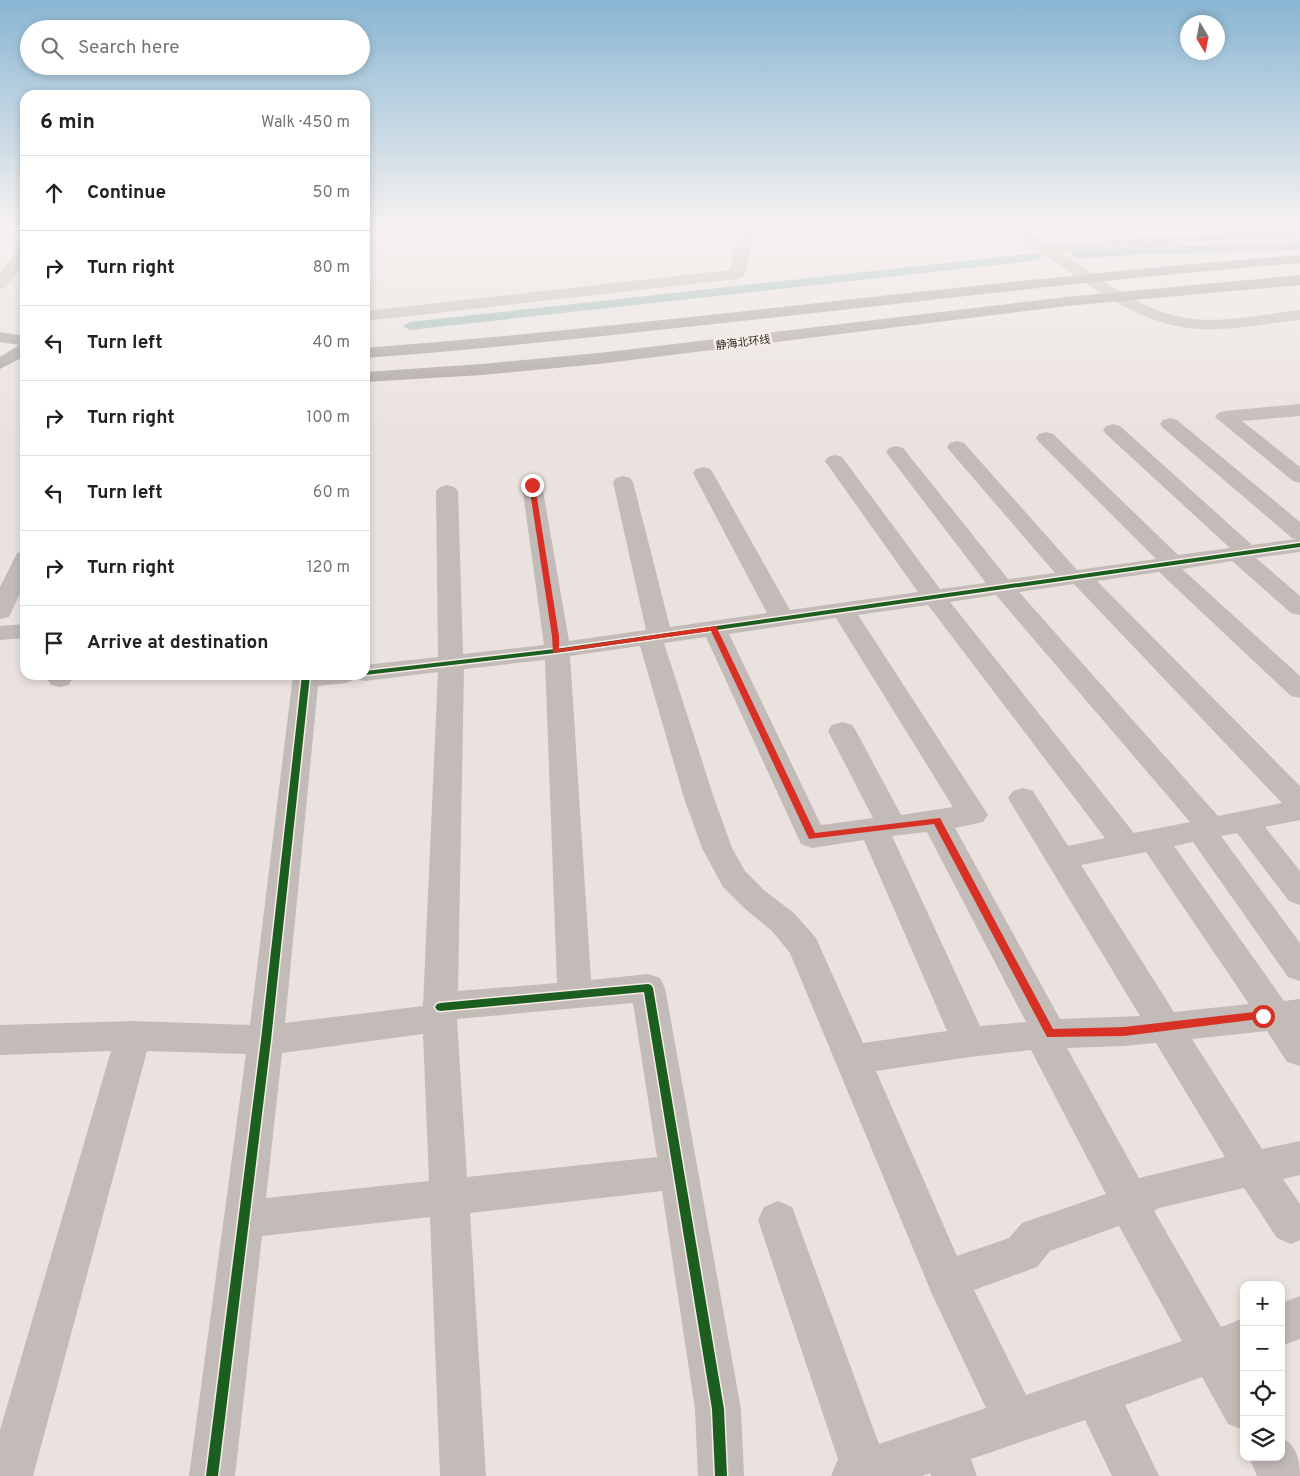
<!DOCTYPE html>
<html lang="en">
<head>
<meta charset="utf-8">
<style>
	:root { --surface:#fff; --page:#f6f6f6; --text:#222; --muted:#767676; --line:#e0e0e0 }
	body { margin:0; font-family:Overpass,"Noto Sans SC",sans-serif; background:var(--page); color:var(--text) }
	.controls { position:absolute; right:15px; bottom:15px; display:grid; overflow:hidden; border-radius:10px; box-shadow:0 2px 8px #0003 }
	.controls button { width:45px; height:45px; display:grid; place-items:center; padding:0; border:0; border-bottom:1px solid var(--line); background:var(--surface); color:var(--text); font:25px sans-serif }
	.compass { position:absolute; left:1180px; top:15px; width:45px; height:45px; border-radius:50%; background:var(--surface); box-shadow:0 2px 8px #0003; rotate:170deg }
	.stop { position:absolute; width:15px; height:15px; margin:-11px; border:4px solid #d93025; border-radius:50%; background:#fff }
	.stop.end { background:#d93025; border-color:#fff; box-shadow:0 1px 5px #0008 }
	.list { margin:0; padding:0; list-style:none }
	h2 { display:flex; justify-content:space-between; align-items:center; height:65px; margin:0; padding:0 20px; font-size:21px }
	h2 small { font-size:16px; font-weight:400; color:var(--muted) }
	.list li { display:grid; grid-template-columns:32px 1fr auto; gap:15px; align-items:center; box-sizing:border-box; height:75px; padding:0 20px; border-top:1px solid var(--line) }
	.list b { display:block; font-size:19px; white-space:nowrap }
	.list em { font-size:16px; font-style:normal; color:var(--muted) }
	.icon { flex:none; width:28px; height:28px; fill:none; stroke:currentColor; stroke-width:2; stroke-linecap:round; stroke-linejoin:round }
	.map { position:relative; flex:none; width:1300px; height:1476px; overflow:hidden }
	.search { position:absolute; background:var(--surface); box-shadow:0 2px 8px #0003; left:20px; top:20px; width:350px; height:55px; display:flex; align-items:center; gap:12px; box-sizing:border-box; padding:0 18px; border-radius:28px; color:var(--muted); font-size:19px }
	.panel { position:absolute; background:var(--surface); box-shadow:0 2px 8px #0003; left:20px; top:90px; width:350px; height:590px; border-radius:15px }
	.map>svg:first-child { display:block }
</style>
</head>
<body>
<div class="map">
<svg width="1300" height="1476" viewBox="0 0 1300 1476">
	<rect width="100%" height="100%" fill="#eae2df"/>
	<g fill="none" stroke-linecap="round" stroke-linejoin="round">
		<path fill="#9cbab4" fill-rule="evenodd" d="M1300 242V250L1147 254 1076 259 1070 255 1076 251 1147 246Z
			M1036 253 1040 254 1042 257 1040 260 410 330 403 326 410 322Z"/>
		<path fill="#c3bbb8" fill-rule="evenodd" d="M742 227H756L745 274 742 277 737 279 365 321V311L730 270Z
			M1009 227H1026L1050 244 1202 234 1300 231V239L1202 242 1062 252C1097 277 1143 312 1186 318 1223 324 1263 314 1300 310V320C1266 323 1232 331 1198 329 1147 326 1101 294 1061 266 1048 256 1018 239 1009 227Z
			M25 246V260L6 287 0 289V273L20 247Z
			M1300 404V416L1242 421 1300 467V483L1293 481 1215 417 1218 413 1225 411Z
			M1170 418 1177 420 1300 522V552L1256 558 1300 596V615L1291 613 1232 561 1182 569 1300 676V698L1291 696 1159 572 1097 581 1300 786V820L1265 827 1300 871V905L1289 901 1237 833 1221 836 1300 943V981L1288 977 1193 842 1174 846 1284 1001 1300 999V1066L1287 1062 1267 1031 1192 1039 1262 1149 1300 1141V1175L1283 1179 1300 1204V1240L1291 1244 1277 1238 1244 1188 1159 1208 1154 1211 1221 1327 1244 1318 1242 1362 1244 1430 1228 1424 1202 1377 1125 1405 1159 1476H1112L1085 1420 971 1459 977 1476H931L930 1473 922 1476H831L838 1459 758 1220 764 1207 778 1201 792 1207 879 1444 986 1408 932 1294 790 953 772 931 743 907 723 887 702 848 684 798 640 646 570 656 591 980 648 974 660 978 665 988 741 1409 744 1476H698L695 1409 662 1191 470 1213 486 1476H440L430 1217 262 1236 235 1476H189L246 1054 147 1051 33 1476H0V1430L111 1051 0 1055V1025L133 1021 250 1025 293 675H365V665L438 657 436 491 440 487 447 485 454 487 458 491 463 654 544 645 522 485 525 481 532 479 539 481 542 485 569 641 646 630 613 482 616 478 623 476 630 478 633 482 670 627 767 613 693 473 696 469 703 467 710 469 713 473 790 610 918 592 825 461 828 457 835 455 842 457 940 589 986 583 886 452 889 448 896 446 903 448 1008 579 1055 573 950 451 947 447 950 443 957 441 964 443 1077 570 1156 559 1039 442 1036 438 1039 434 1046 432 1053 434 1178 555 1230 548 1106 434 1103 430 1106 426 1113 424 1120 426 1252 545 1296 539 1292 538 1163 428 1160 424 1163 420ZM1074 584 1282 803 1218 816 1019 592ZM996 595 1190 822 1134 833 950 602ZM928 605 1105 838 1068 846 1033 791 1023 788 1013 791 1008 798 1140 1016 1060 1019 955 828 983 822 988 815 858 615ZM836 618 953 807 901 815 856 731 852 725 842 722 832 725 828 731 873 818 821 825 729 634ZM706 637 801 844 812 848 864 840 947 1031 863 1043 816 938 794 913 765 891 745 871 732 848 714 798 664 643ZM545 660 557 983 458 991 464 669ZM438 672 423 1006 285 1023 318 686 346 683 356 679 365 681ZM927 832 1026 1022 980 1026 892 836ZM1146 852 1249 1004 1174 1012 1081 865ZM633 1003 657 1157 467 1177 457 1019ZM423 1034 429 1181 266 1198 282 1053ZM1156 1043 1225 1157 1139 1178 1067 1048 1123 1046ZM1031 1050 1106 1194 1022 1223 1009 1238 957 1256 876 1071 970 1057ZM1119 1226 1182 1341 1026 1395 974 1290 1037 1267 1050 1251Z
			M25 551V583L9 617 0 619V587L17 553Z
			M25 624V638L0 640V626Z
			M48 675H74L69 685 60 687 51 685 47 679Z
			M1300 1296V1339L1281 1346V1303Z
			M1281 1438C1297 1444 1300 1461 1300 1476H1257L1249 1457H1281Z"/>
		<path fill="#a9a19e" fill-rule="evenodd" d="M1300 255V263C988 288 677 334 365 358V348C677 324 988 279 1300 255Z
			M1300 275V285L1066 306 599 364 482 375 365 382V372L482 364 599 353 1066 297Z
			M0 332 25 336V356L0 369V357L19 345 0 342Z"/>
		<defs>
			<path id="cycleway" d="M1300 543V547L555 653 365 675V671L555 649Z
				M302 675H310L271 1040 218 1476H206L261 1040Z
				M648 984 651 985 653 988 724 1409 727 1476H715L712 1409 644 992 440 1011 437 1010 435 1007 437 1004 440 1003Z"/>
		</defs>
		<use href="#cycleway" stroke="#f7ebe6" stroke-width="3"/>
		<use href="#cycleway" fill="#1b5e20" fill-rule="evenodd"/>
	</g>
	<linearGradient id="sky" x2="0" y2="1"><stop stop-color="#89b6d3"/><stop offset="0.52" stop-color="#f6f2f1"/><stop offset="1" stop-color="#f6f2f1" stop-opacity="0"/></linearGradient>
	<rect width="1300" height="434" fill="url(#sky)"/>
	<path fill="#d93025" d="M532 483 535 485 559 636V649L716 626 815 833 940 818 1053 1029 1124 1027 1263 1011 1267 1013 1268 1016 1267 1018 1124 1036 1047 1037 934 824 809 839 711 631 553 653 552 636 529 485Z"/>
	<g text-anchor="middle" stroke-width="5" stroke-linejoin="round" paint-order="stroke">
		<g font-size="11" fill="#332827" stroke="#f7ebe6">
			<text transform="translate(743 342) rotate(-7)" y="4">静海北环线</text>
		</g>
	</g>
</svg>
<div class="controls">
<button>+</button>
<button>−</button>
<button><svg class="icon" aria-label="locate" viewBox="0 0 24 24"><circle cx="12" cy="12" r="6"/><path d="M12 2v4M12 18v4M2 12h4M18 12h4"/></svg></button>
<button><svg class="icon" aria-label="layers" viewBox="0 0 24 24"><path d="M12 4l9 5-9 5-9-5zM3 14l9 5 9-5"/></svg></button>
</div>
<svg class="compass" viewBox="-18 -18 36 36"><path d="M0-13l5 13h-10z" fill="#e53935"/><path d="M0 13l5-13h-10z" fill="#767676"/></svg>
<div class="stop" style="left:1263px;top:1016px"></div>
<div class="stop end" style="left:532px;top:485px"></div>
<div class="search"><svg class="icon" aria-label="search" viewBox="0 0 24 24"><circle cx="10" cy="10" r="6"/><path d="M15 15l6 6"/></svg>Search here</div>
<section class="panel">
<h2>6 min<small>Walk · 450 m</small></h2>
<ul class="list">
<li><svg class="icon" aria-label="ahead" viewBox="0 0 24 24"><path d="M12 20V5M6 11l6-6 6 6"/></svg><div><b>Continue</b></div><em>50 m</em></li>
<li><svg class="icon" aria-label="right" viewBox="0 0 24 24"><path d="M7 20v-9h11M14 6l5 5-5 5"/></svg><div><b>Turn right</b></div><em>80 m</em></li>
<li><svg class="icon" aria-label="left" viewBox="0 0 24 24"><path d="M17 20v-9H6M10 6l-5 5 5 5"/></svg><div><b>Turn left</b></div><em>40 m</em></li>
<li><svg class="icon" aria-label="right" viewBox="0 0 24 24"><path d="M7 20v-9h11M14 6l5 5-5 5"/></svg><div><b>Turn right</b></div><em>100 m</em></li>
<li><svg class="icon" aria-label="left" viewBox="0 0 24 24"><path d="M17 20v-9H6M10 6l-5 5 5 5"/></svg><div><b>Turn left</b></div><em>60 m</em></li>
<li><svg class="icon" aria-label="right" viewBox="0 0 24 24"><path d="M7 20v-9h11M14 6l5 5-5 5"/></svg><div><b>Turn right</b></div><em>120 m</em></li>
<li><svg class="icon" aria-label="arrive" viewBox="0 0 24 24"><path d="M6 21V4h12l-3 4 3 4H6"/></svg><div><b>Arrive at destination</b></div></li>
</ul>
</section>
</div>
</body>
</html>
